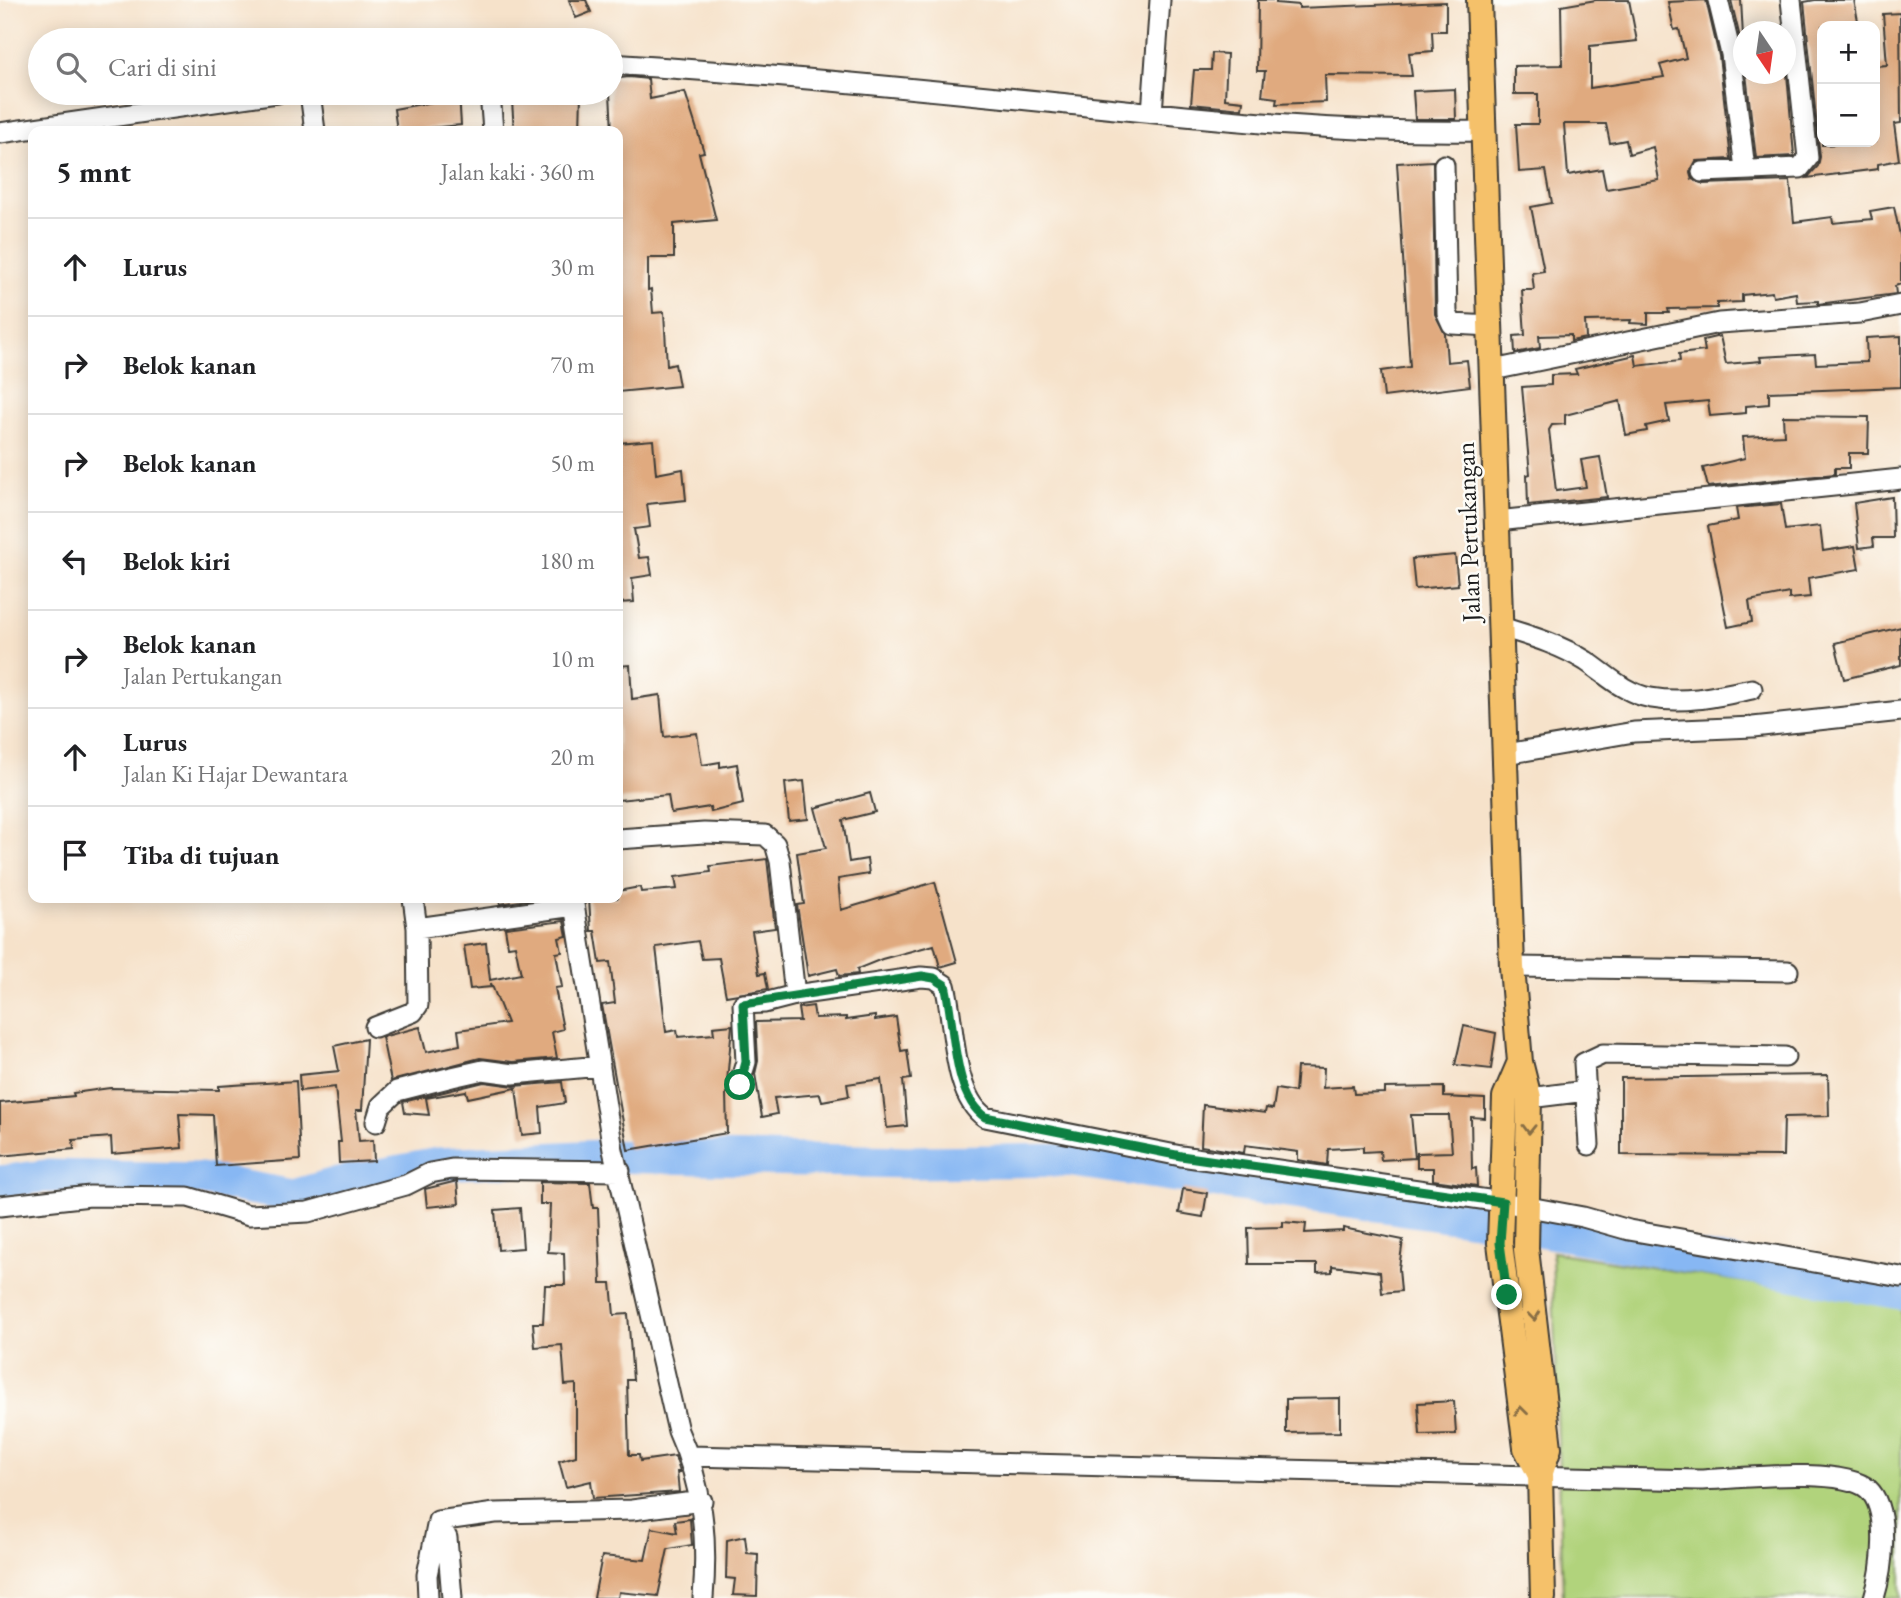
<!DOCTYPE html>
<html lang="id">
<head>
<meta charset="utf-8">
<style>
	:root { --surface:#fff; --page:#f6f6f6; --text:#202124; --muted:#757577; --line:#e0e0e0 }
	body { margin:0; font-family:"EB Garamond",serif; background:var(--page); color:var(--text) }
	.controls { position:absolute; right:21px; top:21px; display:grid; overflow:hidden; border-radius:14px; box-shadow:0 4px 18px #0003 }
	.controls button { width:63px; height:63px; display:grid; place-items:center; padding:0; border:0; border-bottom:2px solid var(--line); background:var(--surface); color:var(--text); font:35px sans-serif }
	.compass { position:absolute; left:1733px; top:21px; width:63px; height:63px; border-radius:50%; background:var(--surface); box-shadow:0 4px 18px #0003; rotate:167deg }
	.stop { position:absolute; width:21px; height:21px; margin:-16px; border:5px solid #0b8043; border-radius:50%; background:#fff }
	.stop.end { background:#0b8043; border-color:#fff; box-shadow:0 2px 7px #0008 }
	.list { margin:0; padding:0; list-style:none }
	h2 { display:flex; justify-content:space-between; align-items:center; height:91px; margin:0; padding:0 28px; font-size:30px }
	h2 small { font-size:23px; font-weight:400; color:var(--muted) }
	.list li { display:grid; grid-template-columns:46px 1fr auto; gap:21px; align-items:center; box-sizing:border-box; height:98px; padding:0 28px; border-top:2px solid var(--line) }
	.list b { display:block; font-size:26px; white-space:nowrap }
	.list p { margin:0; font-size:23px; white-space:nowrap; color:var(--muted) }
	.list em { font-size:23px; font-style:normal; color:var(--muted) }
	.icon { flex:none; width:38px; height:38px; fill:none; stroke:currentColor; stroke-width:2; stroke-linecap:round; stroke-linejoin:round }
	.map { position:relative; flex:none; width:1901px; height:1598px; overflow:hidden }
	.search { position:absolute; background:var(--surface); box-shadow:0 4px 18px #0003; left:28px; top:28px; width:595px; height:77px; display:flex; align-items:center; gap:18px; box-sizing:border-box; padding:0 24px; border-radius:38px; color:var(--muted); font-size:26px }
	.panel { position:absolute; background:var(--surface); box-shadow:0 4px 18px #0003; left:28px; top:126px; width:595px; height:777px; border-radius:14px }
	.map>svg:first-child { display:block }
</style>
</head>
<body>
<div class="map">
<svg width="1901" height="1598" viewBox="0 0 1901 1598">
	<rect width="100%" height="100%" fill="#fdfcf7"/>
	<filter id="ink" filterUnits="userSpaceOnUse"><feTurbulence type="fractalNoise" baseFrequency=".0143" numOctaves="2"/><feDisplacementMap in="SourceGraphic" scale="14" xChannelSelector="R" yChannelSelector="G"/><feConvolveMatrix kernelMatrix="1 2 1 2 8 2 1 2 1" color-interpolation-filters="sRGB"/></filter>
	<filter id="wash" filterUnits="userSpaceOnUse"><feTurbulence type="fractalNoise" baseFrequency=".00686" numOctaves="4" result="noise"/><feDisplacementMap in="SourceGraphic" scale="28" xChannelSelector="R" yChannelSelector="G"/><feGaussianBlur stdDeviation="1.57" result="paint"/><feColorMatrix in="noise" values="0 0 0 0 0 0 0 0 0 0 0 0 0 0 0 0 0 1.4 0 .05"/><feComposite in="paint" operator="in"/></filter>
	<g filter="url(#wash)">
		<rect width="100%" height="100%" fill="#f6e2ca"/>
		<path fill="#b1d37b" stroke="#66784c" stroke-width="2" d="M1552 1252 1901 1306V1598H1563Z"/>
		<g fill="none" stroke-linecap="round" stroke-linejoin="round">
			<path stroke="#87b7f3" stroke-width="33" d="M0 1182 45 1176 201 1179 293 1196 338 1183 438 1164 601 1156 912 1162 1066 1160 1481 1220 1901 1293"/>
		</g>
		<g id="blocks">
			<path fill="#e0aa7f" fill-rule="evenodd" d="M569 0H586L591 12 576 18Z
				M1258 0H1276V3L1299 5V8L1446 2V31H1432L1433 51 1409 53 1412 76 1325 75 1326 102 1276 104 1277 98 1262 96 1265 71H1257Z
				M1596 0H1629L1637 41 1590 46V88L1664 77 1660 65 1686 58 1679 29 1674 30 1668 2 1706 0 1719 56 1731 159 1696 161 1690 172 1692 179 1703 184 1790 181 1794 222 1832 217 1833 223 1872 219 1870 211 1894 207 1901 240V284L1895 286 1896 294 1818 304V301L1797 302 1796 293 1773 297 1772 292 1742 295V302L1717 303V308L1668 309 1669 313H1648V324L1630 323 1631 320 1585 321 1586 338 1571 341V335L1539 336 1540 348 1515 353 1514 336 1525 335 1522 290H1534L1532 273 1544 271 1531 207 1552 203 1546 170 1519 172 1516 124H1538V94H1514V66L1562 65 1561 6ZM1564 124H1606L1610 143 1626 140 1629 154 1653 147 1659 180 1606 189 1602 169 1568 175Z
				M1731 0H1741L1744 55 1743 51Z
				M1815 0H1854L1859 26H1822V145L1875 142V66L1887 65 1883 14 1900 13 1901 123 1894 124 1899 160 1878 164V169L1807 178 1818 166 1820 157 1804 2Z
				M1212 53 1227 54 1225 99 1243 101 1242 109 1191 104 1194 70H1211Z
				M1746 74H1787L1794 156 1756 158Z
				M629 77 648 79 650 99 685 92 704 152 699 153 716 220 674 224V258H648V290L651 289 653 313 664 312 667 366 675 364 679 386 618 392V131H612L610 93 611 79Z
				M1455 89 1456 119H1415L1413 91Z
				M459 93 461 125 397 131 394 109 433 102V95Z
				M532 93H581L580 131H514L512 101 531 100Z
				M1433 161 1435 314 1445 334 1447 362 1467 360 1470 386 1384 397 1381 371 1410 367 1397 163Z
				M1720 336 1726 364 1761 361 1760 357 1815 354 1816 364 1867 362 1866 338 1901 336V387L1769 392V404L1746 406V413L1710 416 1708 401 1666 405 1669 421 1646 426 1647 431 1626 435 1620 401 1565 415V424L1552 425 1549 430 1556 491 1586 487 1581 460 1600 457 1607 497 1528 505 1527 475 1530 474 1522 387 1551 385V375L1577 374 1575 369 1635 355 1637 366 1680 361 1679 354 1705 351 1703 340Z
				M1783 416 1869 417 1868 453H1849V468H1835V474L1708 487 1703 468 1745 458 1743 437 1784 435Z
				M653 440 656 474 683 469 686 500 647 504 650 527 634 529 639 558 649 557 652 575 632 578 634 602 618 603V443Z
				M1892 497 1893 538H1873L1874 546 1859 548 1854 503Z
				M1781 504 1785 530 1820 526 1823 551 1855 546 1859 569 1808 578 1810 597 1789 599V593L1749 601 1752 622 1728 627 1708 526 1738 520 1736 508Z
				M1455 555 1458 585 1415 589 1412 559Z
				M1901 627V665L1844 679 1835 643Z
				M630 665 632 699 660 695 664 737 697 733 702 765 720 762V767L737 764 743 804 711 812 710 807 671 813 668 795 618 800V666Z
				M804 781 808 819 789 821 785 783Z
				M870 793 875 812 843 820 849 862 867 859 869 874 838 879 841 910 935 882 957 962 940 967 934 945 882 959 857 969 858 974 839 976 837 969 808 976 797 905 804 904 797 853 826 848 815 808Z
				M767 859 775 928 752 931 759 974 765 973 768 989 726 996 719 958 702 959 698 941 656 947 666 1032 677 1030 678 1037 714 1034 713 1027 732 1025 727 1082 730 1093H726L727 1133 628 1150 602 1005 615 1003 610 962 600 963 595 931H591L589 898H618V891L640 887 641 892 677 889 675 877 711 872 710 866Z
				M499 898H541L500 904Z
				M564 921 567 936 559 938 562 952 556 953 562 987 555 988 563 1029 552 1032 557 1058 513 1062 480 1058 391 1081 382 1037 420 1027 426 1052 460 1045 458 1030 507 1023 491 983V987L470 989 464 946 486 943 490 980 521 974 515 945 508 946 505 928Z
				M813 1006 815 1018 846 1017V1020L875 1016V1020L896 1017 901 1051 907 1050 911 1079 903 1080 907 1126 887 1128 881 1079 847 1084 849 1096 822 1101 820 1094 774 1098 777 1114 762 1117 755 1074 758 1061 756 1022 800 1021 798 1008Z
				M1464 1026 1496 1033 1491 1069 1455 1065Z
				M366 1039 362 1110H356L359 1141 373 1140 374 1161 339 1163 338 1142H341L335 1087 300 1091 299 1075 339 1071 334 1046Z
				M1297 1067 1324 1068 1323 1088 1353 1086 1354 1094 1385 1093V1088L1444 1087V1097L1485 1099V1118L1471 1117 1472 1169 1476 1168 1477 1186 1433 1180V1168H1417V1153L1452 1152 1449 1115H1411L1415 1158 1381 1160 1380 1151 1363 1152V1147L1328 1149 1327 1165 1298 1160V1152L1245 1145 1244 1153 1201 1146 1203 1105 1265 1113 1266 1108 1273 1109 1276 1089 1295 1092Z
				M1828 1075 1829 1116 1784 1117 1783 1156 1621 1155V1078Z
				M296 1081 300 1160 216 1166 213 1115 179 1114 182 1148 112 1154 111 1137 73 1140 74 1149 0 1156V1103L74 1096 73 1093 110 1088 219 1090V1086Z
				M484 1082 514 1086 562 1082 565 1103 540 1107 542 1133 522 1135 516 1088 468 1098 466 1091 426 1098 429 1115 405 1113 403 1102Z
				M457 1181 459 1204 427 1207 425 1189Z
				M540 1182 590 1183 593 1208H598L601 1283H611L614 1315 628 1314 633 1380H627L629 1455H639L640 1461 675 1456 680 1472H677L679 1492 593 1498 591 1481 566 1487 559 1461 576 1456V1384L565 1385 562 1345 535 1347 533 1323H543L545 1285H565L564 1253 548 1252 550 1204H540Z
				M1183 1189 1207 1193 1203 1217 1179 1213Z
				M520 1208 523 1248 498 1250 495 1210Z
				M1283 1222 1306 1224 1305 1233 1343 1231V1228L1403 1240 1399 1268 1401 1291 1382 1293 1380 1272 1332 1266V1272L1317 1273V1264H1249L1248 1228 1283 1227Z
				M1340 1398V1432L1286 1433V1399Z
				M1454 1401 1456 1434 1420 1435 1418 1403Z
				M690 1519 692 1545 668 1549 658 1596 619 1592 618 1598H594L602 1556 645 1560 652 1528 677 1533 675 1521Z
				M745 1536 747 1553 758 1554 757 1596 733 1595 735 1579 726 1578 727 1540Z"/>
		</g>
	</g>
	<g filter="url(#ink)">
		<use href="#blocks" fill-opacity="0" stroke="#3d3a36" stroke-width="2"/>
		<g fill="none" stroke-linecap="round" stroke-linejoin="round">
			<defs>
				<path id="minor" d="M1718 0 1731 54 1745 169
					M611 64C757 73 902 87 1048 102 1195 117 1335 134 1484 131
					M310 93 315 131
					M490 93 493 131
					M1152 113 1160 0
					M0 133 277 93
					M1444 165 1447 313 1452 324 1492 326
					M1702 172 1800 168 1808 158 1791 0
					M1493 370 1719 323 1860 313 1901 305
					M1497 521 1901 479
					M1501 627C1530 636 1559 644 1586 661 1607 675 1624 693 1651 698 1686 704 1718 696 1752 689
					M1506 754 1634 732 1753 727 1901 711
					M618 839 704 833 765 835 775 844 780 861 795 995 921 977 934 978 945 985C955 1023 952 1095 985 1117L1181 1156 1502 1202 1583 1217 1629 1230 1901 1277
					M413 898 417 928
					M573 898 613 1150 678 1431C703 1486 708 1538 703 1598
					M1512 967 1788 971
					M375 1027 413 1012 418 1005 417 928 574 906
					M739 1085 746 1062 743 1004 764 1003 795 995
					M1529 1098 1586 1091
					M376 1122 381 1106 397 1091 452 1077 483 1070 513 1074 600 1066
					M1589 1145 1584 1063 1603 1054 1785 1057
					M0 1206 90 1196 188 1197 249 1215 308 1212 406 1185 430 1173 452 1169 620 1171
					M690 1456 1698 1480C1735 1479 1841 1466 1868 1489 1891 1510 1882 1572 1874 1598
					M428 1598 427 1575 438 1521
					M452 1598 447 1538 438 1521 495 1513 632 1510 702 1501"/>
				<path id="major" d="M1479 0 1512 967 1520 1062 1529 1098 1526 1249 1549 1448 1540 1475 1543 1598
					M1520 1062 1505 1097 1500 1243 1526 1448 1540 1475"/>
			</defs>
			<use href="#minor" stroke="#3d3a36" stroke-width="23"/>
			<use href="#major" stroke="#3d3a36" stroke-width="28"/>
			<use href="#minor" stroke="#fff" stroke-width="19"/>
			<use href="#major" stroke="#f5c16b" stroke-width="24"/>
		</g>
		<defs><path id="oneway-chevron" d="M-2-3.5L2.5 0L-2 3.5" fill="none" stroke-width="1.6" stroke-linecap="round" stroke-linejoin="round" transform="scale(1.75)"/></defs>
		<g stroke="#886e44">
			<use href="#oneway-chevron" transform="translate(1529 1129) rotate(91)"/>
			<use href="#oneway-chevron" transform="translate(1534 1316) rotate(84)"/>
			<use href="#oneway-chevron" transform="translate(1521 1411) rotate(-97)"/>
		</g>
	</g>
	<g fill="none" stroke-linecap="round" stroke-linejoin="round" filter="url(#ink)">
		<path stroke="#0b8043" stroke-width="9" d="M740 1085 746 1062 743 1004 922 976 934 978 945 985C955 1023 952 1095 985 1117L1181 1156 1503 1202 1500 1243 1507 1295"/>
	</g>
	<g text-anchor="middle" stroke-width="5" stroke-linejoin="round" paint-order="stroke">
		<g font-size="26" fill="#1c1c1c" stroke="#fdfcf7">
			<text transform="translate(1468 532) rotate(-92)" y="9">Jalan Pertukangan</text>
		</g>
	</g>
</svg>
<div class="controls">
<button>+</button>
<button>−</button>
</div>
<svg class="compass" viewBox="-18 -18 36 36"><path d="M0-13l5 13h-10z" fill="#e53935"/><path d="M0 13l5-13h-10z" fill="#757577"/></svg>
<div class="stop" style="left:740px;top:1085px"></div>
<div class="stop end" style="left:1507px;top:1295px"></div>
<div class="search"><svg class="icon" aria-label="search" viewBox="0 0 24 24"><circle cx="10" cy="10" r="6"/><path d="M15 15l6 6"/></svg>Cari di sini</div>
<section class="panel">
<h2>5 mnt<small>Jalan kaki · 360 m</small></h2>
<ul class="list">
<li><svg class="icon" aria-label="ahead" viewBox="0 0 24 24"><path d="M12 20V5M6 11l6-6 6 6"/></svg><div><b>Lurus</b></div><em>30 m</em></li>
<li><svg class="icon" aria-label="right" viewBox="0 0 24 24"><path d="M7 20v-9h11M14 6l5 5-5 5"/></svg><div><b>Belok kanan</b></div><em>70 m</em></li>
<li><svg class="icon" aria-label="right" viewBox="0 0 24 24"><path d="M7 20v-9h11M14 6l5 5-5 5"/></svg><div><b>Belok kanan</b></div><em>50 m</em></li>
<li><svg class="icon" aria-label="left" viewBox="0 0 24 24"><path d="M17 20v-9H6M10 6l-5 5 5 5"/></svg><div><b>Belok kiri</b></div><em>180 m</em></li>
<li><svg class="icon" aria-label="right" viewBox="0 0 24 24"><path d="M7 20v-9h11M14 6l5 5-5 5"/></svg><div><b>Belok kanan</b><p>Jalan Pertukangan</p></div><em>10 m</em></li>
<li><svg class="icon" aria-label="ahead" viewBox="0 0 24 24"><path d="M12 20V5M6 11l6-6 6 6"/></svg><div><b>Lurus</b><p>Jalan Ki Hajar Dewantara</p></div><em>20 m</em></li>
<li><svg class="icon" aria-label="arrive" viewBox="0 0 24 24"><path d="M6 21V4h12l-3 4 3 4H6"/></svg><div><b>Tiba di tujuan</b></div></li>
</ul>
</section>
</div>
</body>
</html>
